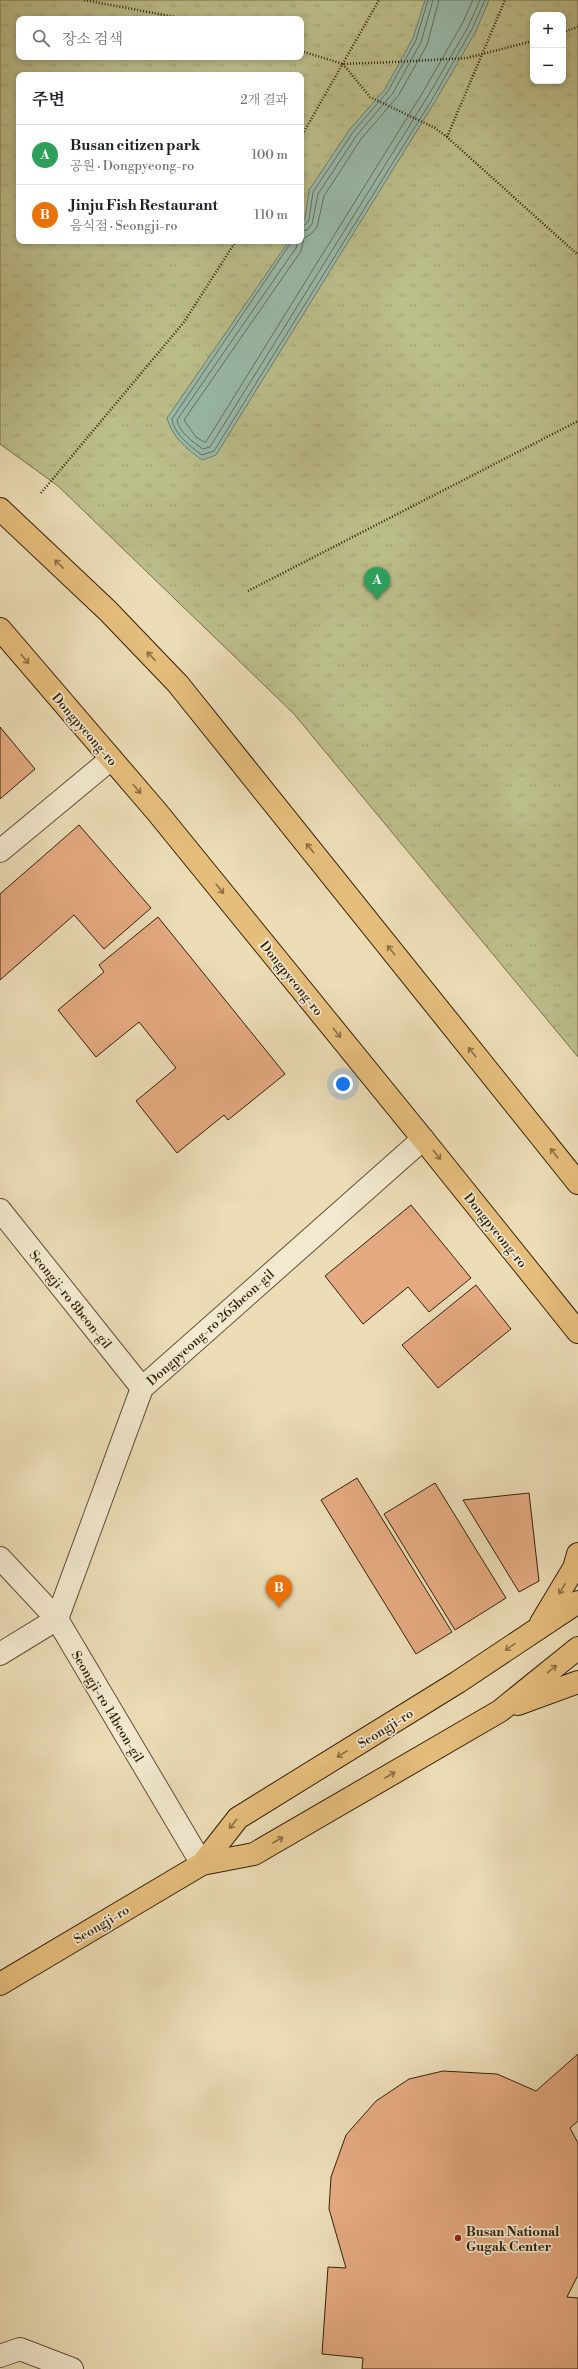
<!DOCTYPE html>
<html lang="ko">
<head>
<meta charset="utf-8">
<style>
	:root { --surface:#fff; --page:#f6f6f6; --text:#202124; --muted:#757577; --line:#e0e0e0; --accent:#0f766e }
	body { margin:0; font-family:"Libre Bodoni","Noto Serif KR",serif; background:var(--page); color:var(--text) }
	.controls { position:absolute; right:12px; top:12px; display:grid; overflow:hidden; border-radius:8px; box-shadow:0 2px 6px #0003 }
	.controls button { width:36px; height:36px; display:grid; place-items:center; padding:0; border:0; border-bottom:1px solid var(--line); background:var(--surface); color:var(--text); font:20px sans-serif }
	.you { position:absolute; left:343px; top:1084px; width:14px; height:14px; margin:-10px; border:3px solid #fff; border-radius:50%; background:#1a73e8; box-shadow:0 0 0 6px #1a73e833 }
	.badge { display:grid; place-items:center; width:26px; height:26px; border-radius:50%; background:var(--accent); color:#fff; font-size:13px; font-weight:700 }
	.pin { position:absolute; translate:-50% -33px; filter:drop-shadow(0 1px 2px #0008) }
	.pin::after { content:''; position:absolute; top:21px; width:14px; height:12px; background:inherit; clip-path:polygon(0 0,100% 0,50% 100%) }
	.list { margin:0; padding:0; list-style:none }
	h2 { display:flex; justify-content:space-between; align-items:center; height:52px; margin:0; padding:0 16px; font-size:17px }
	h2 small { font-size:13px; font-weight:400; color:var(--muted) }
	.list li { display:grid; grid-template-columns:26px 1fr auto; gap:12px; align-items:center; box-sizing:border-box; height:60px; padding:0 16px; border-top:1px solid var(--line) }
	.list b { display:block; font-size:15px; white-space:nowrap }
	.list p { margin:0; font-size:13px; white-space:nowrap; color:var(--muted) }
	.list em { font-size:13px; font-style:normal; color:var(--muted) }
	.icon { flex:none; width:22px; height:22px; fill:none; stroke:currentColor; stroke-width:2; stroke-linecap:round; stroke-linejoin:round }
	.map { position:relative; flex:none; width:578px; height:2369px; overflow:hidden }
	.search { position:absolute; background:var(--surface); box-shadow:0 2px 6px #0003; left:16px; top:16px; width:288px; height:44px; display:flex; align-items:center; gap:10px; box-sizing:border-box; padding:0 14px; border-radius:8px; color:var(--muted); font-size:15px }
	.panel { position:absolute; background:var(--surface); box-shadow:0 2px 6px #0003; left:16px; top:72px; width:288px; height:172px; border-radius:8px }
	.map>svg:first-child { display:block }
</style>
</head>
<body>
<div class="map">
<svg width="578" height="2369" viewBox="0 0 578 2369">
	<defs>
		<pattern id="park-tufts" width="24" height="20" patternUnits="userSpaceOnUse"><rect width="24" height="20" fill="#bcbf8b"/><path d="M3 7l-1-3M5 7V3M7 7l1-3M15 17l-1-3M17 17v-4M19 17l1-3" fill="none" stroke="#a2a477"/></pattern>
	</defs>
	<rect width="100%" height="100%" fill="#ecddb7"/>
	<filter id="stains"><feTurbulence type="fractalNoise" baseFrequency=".005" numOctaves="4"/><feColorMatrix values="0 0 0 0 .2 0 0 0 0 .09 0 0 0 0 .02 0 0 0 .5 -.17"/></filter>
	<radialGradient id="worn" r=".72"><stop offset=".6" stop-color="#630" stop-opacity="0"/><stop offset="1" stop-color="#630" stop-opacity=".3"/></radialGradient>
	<path fill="url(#park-tufts)" stroke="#78704a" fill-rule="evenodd" d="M0 0H578V1057L294 714 58 486 0 444ZM533 15H563V81H533ZM19 19H301V57H19ZM19 75H301V241H19Z"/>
	<path fill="#99bcad" stroke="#707e6c" d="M425 0H489L476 31 436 100 216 455 202 460C187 449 172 437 167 418L289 241H301V224L305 219 309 190 350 129 385 89 413 38Z"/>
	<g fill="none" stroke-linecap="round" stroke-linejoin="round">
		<path stroke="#666e5c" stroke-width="1" d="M439 0 427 45 398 96 361 139 324 196 317 227 311 234 304 238 301 251 184 420 196 437 204 442H206L423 92 462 24 473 0
			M301 226 305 225 309 220 313 192 353 132 388 91 416 40 428 0
			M301 231 307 230 312 224 318 194 357 135 393 93 421 42 433 0
			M292 241 172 419C174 434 191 447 202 455L214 451 433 98 472 29 485 0
			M298 241 296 248 177 420C179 432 194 443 203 449L210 447 428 96 468 27 480 0"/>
	</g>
	<path fill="#e5aa81" stroke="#33210a" d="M0 727 35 769 0 799Z
		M79 825 151 908 104 949 74 915 0 980V894Z
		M158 917 285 1074 228 1120 224 1115 177 1153 136 1101 176 1068 139 1022 96 1057 58 1010 104 972 99 965Z
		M411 1205 471 1278 429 1312 408 1287 363 1324 325 1276Z
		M476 1285 511 1329 438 1388 402 1345Z
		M357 1478 452 1632 416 1654 321 1500Z
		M435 1483 506 1598 455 1630 384 1514Z
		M529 1493 539 1581 519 1592 463 1500Z
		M578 2054V2121L570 2128 578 2143V2275L567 2297 578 2298V2369H362L363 2358 322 2354 328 2267 346 2268 329 2209 331 2177 346 2135 376 2101 409 2079 443 2071 497 2074 536 2091Z"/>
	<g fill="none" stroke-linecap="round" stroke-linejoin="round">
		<defs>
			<path id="minor" d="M0 851 111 759
				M0 1210 142 1388
				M0 1558 57 1619 202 1864
				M0 1654 57 1619 142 1388 423 1139
				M0 2356 20 2349 72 2369"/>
			<path id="major" d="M0 509 108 611 178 684 578 1183
				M0 629 157 812 423 1139 578 1332
				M541 1623 574 1568 578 1554
				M518 1704 578 1682
				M202 1864 238 1818 458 1682 578 1602
				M0 1984 202 1864 254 1854 500 1711 578 1648"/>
		</defs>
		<use href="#minor" stroke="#615035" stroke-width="24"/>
		<use href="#major" stroke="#33210a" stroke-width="24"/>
		<path stroke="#33210a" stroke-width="2.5" stroke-dasharray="1 2" stroke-linecap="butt" d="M84 0 186 19
			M563 32 578 27
			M301 51 343 64 394 62 467 58 533 41
			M343 64 370 97 435 128 447 137 578 255
			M301 137 379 0
			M447 137 505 0
			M41 493 184 322 236 241
			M248 591 578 421"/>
		<use href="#minor" stroke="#f3e9d0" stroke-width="22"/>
		<use href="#major" stroke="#e6be7c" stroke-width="22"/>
	</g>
	<defs><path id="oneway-shaft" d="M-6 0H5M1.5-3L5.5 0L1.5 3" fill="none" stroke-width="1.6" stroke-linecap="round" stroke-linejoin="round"/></defs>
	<g stroke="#8c7043">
		<use href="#oneway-shaft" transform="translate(59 564) rotate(-136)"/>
		<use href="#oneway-shaft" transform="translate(151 656) rotate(-134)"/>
		<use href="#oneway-shaft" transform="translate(25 659) rotate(49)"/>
		<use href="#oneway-shaft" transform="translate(137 789) rotate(49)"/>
		<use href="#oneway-shaft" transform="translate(310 848) rotate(-129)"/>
		<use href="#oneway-shaft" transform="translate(220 889) rotate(51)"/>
		<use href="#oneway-shaft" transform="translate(391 950) rotate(-129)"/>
		<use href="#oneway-shaft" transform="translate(337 1033) rotate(51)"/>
		<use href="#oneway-shaft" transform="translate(472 1052) rotate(-129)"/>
		<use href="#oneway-shaft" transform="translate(554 1153) rotate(-129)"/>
		<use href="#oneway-shaft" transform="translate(437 1155) rotate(51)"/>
		<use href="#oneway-shaft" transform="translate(562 1589) rotate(121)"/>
		<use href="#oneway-shaft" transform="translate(510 1647) rotate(145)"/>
		<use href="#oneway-shaft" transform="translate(552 1669) rotate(-39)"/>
		<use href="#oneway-shaft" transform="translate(342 1754) rotate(148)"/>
		<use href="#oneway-shaft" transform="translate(390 1775) rotate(-30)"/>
		<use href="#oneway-shaft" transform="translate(233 1824) rotate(128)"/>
		<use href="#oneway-shaft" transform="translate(278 1840) rotate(-30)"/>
	</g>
	<circle fill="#8f2418" stroke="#f3e9d0" stroke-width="1.5" cx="458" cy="2238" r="4"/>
	<g text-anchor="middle" stroke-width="3.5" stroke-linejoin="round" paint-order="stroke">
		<g font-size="13" fill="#33210a" stroke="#f3e9d0">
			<text transform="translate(85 729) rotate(49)" y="5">Dongpyeong-ro</text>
			<text transform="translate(292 978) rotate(51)" y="5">Dongpyeong-ro</text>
			<text transform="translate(496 1230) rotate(51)" y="5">Dongpyeong-ro</text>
			<text transform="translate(71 1299) rotate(51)" y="5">Seongji-ro 8beon-gil</text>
			<text transform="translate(210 1327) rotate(-42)" y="5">Dongpyeong-ro 265beon-gil</text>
			<text transform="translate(108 1706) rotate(59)" y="5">Seongji-ro 14beon-gil</text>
			<text transform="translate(385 1728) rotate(-32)" y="5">Seongji-ro</text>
			<text transform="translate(101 1924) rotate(-31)" y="5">Seongji-ro</text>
		</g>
		<g font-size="13" font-weight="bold" fill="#33210a" stroke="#f3e9d0" text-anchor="start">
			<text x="466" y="2236">Busan National<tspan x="466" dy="15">Gugak Center</tspan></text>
		</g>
	</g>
	<rect width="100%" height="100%" filter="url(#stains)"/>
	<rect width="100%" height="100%" fill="url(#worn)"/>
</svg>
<div class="controls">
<button>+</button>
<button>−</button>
</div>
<div class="you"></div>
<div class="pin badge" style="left:377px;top:600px;background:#2e9e5b">A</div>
<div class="pin badge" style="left:279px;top:1608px;background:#e8710a">B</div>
<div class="search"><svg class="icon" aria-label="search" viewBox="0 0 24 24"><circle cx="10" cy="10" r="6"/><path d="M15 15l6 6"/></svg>장소 검색</div>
<section class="panel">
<h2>주변<small>2개 결과</small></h2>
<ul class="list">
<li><span class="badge" style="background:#2e9e5b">A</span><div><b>Busan citizen park</b><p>공원 · Dongpyeong-ro</p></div><em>100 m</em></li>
<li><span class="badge" style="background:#e8710a">B</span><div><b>Jinju Fish Restaurant</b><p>음식점 · Seongji-ro</p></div><em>110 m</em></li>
</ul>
</section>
</div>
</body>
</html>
